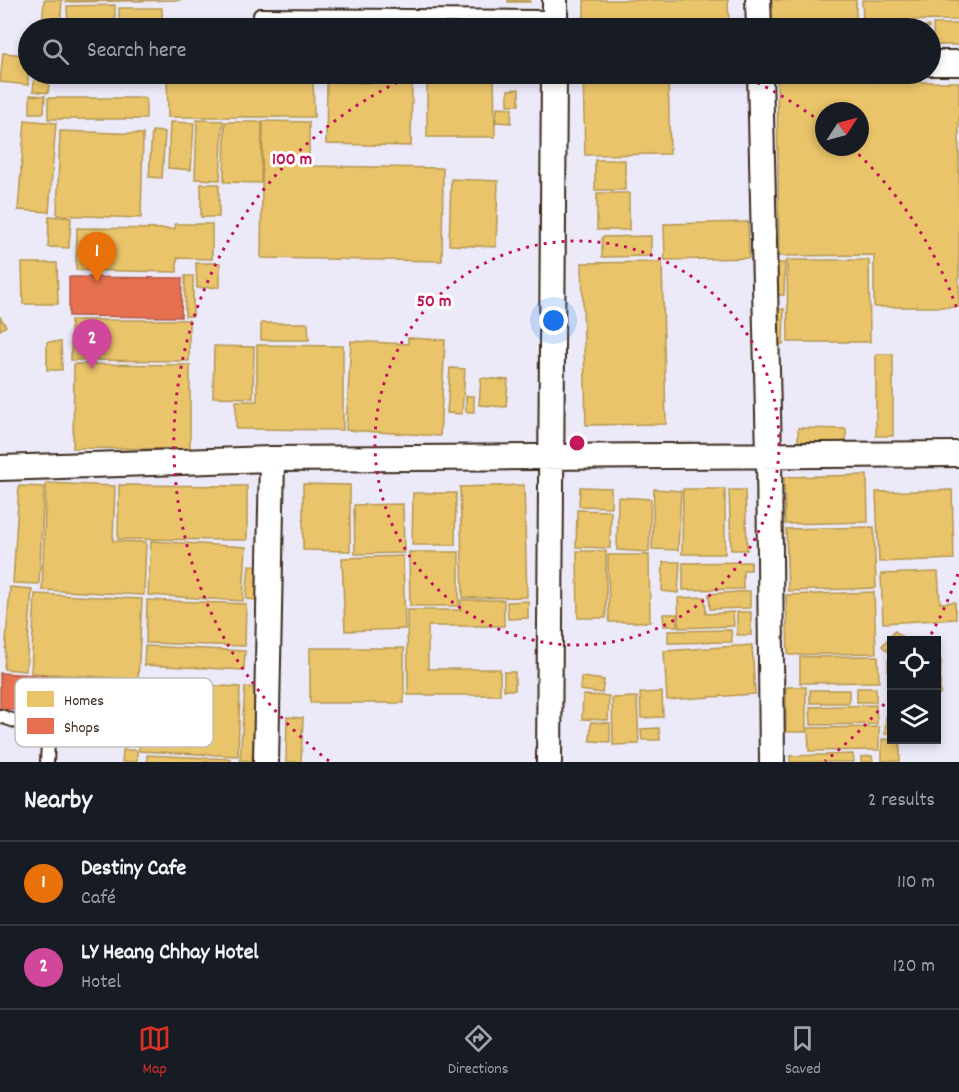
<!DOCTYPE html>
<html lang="en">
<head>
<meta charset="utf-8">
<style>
	:root { --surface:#171b24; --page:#242831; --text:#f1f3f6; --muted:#9ea1a6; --line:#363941; --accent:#d93025 }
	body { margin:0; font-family:Dekko,sans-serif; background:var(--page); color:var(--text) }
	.controls { position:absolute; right:18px; bottom:18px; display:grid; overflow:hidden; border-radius:0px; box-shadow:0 3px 9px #0003 }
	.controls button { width:54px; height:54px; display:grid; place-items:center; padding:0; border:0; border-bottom:2px solid var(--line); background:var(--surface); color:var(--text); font:30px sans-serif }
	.compass { position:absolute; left:815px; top:102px; width:54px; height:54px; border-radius:50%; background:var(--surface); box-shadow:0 3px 9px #0003; rotate:54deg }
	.you { position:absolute; left:554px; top:321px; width:21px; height:21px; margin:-15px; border:4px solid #fff; border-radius:50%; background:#1a73e8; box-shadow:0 0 0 9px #1a73e833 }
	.badge { display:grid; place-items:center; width:39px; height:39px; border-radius:50%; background:var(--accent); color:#fff; font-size:20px; font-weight:700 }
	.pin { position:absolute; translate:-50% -50px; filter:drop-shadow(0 2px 3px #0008) }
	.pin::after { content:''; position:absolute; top:32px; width:21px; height:18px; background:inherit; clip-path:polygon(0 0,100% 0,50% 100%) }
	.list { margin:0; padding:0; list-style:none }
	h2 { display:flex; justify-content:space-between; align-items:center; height:78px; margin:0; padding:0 24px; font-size:26px }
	h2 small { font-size:20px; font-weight:400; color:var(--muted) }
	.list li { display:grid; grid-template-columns:39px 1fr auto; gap:18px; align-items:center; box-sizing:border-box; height:84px; padding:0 24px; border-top:2px solid var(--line) }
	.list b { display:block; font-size:22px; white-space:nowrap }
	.list p { margin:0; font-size:20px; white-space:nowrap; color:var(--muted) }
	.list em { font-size:20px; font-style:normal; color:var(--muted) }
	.icon { flex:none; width:33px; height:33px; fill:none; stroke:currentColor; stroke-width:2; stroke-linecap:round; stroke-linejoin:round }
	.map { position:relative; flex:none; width:959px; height:762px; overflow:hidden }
	.search { position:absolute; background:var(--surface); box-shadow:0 3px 9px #0003; left:18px; right:18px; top:18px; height:66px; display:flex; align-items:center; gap:15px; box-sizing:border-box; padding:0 21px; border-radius:33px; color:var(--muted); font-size:22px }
	.sheet { height:246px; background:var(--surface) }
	nav { display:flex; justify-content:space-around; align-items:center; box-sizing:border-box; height:84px; border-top:2px solid var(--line); background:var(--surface); font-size:16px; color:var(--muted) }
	nav a { display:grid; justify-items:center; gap:3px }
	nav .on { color:var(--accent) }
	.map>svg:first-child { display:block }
</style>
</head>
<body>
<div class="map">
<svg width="959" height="762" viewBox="0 0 959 762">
	<rect width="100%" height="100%" fill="#eceaf9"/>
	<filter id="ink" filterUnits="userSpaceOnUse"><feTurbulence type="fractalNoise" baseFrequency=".0167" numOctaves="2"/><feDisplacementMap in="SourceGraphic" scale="12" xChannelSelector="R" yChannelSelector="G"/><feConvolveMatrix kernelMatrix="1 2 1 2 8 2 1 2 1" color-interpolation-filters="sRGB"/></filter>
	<g filter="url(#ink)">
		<path fill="#e9c46a" stroke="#b59653" stroke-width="1.5" fill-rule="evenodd" d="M44 0H62L60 28H42Z
			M66 0H181L66 2Z
			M508 0H530V2H508Z
			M584 0H728L729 28H584Z
			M766 0H856V22H766Z
			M862 0H959V20L863 21Z
			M115 5V28H68L67 6Z
			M119 8H162V28H119Z
			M851 24 852 28H798V25Z
			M933 24H959V45H933Z
			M854 25H869V28H854Z
			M912 26H929V28H912Z
			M880 27H908V28H880Z
			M3 53 28 55V85L0 82Z
			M35 74 50 76 48 93 33 91Z
			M167 74H313L314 117H168Z
			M427 74H494L495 137H427Z
			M583 74H668L670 154 585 155Z
			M777 74H868V82H959V307H874V255L779 256ZM824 111H860V147H824Z
			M327 82 412 84 411 146 326 144Z
			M519 89V105H508V90Z
			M30 95 45 96 44 113H30Z
			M48 98H146V119H48Z
			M497 107 512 108 511 123 496 122Z
			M25 120 56 123 49 212 18 210Z
			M197 120 223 121 220 180 195 179Z
			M263 121 309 122V166L443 168 442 261 261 258Z
			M170 122 194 123 191 170 168 168Z
			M225 122H262L261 183 224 182Z
			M60 131 143 134 141 218 57 215Z
			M152 131 165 132 162 178 149 177Z
			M595 160H625V190H595Z
			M451 179 498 181 496 247 449 245Z
			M201 184H219V217H201Z
			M597 193H629V230H597Z
			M49 216 71 218 69 248 48 247Z
			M748 222 749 258 665 260 664 224Z
			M175 224H212V259L177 258V272L76 270 77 228 175 229Z
			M651 236V256L602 257V237Z
			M787 260H869L870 342H788Z
			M662 262 666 424 586 425 582 263Z
			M22 263H57L58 304H23Z
			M196 263H220V287L197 288Z
			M776 263H785L784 295H775Z
			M185 276H193V316H185Z
			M775 309H784L783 344H774Z
			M0 317 6 326 0 330Z
			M71 320H189V361L71 360Z
			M261 323H308L309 340H261Z
			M408 338 445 340 440 436 346 430 351 341 408 344Z
			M47 342H61L62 370H47Z
			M257 345 343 346V430L236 429V401H257Z
			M214 346 254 347 253 398 213 397Z
			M876 354H893V436H876Z
			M74 364 190 365V449L73 448Z
			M450 368 465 369 462 414 447 413Z
			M481 378 508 380 506 407 479 405Z
			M466 396H474V412H466Z
			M798 428 846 429V443H798Z
			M867 475 868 522 785 524 784 477Z
			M46 483 115 486 113 541 146 542 144 595 42 590Z
			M303 484 350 485V551L303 550Z
			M119 485 247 486V540L118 539Z
			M524 485 527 597 463 598 460 487Z
			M19 486 44 487 39 584 13 583Z
			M580 487 611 488V507L579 506Z
			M654 489 681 491 678 550 652 549Z
			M683 489H725V554H682Z
			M729 490H745L747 550H731Z
			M952 490 954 559 879 562 876 492Z
			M413 493H456L455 545H412Z
			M618 497 651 499 649 552 617 550Z
			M403 504 404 553 355 554 354 505Z
			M577 510 611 511 610 548 576 547Z
			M874 527 876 588 788 591 786 529Z
			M151 541 246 547 243 601 148 595Z
			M577 551H606V618H578Z
			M409 552H459V606H410Z
			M608 555H649L650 622H609Z
			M403 556 405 629 345 631 342 558Z
			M663 562H680L678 593 662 591Z
			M751 562V570H743V589L683 590V563Z
			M249 565 260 566 257 600 246 599Z
			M938 572 940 603 955 602 956 619 883 623 881 574Z
			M10 587 32 589 26 671 4 669Z
			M750 591V608L710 609 709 594Z
			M874 592 876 653 788 655 786 595Z
			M35 594 142 599 138 679 31 673Z
			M705 597 706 614 733 612 734 626 679 628 678 598Z
			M147 600 246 604 245 646 146 643Z
			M461 600H504V626H428V669H500V695H408L407 610H461Z
			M528 601V618L508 619 507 602Z
			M737 612H751V635H737Z
			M663 614H677V626H664Z
			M731 630 732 642 668 643V631Z
			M895 631 906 640H892V655L882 646Z
			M752 645 755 694 667 700 664 651Z
			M145 646 245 651 244 670 144 665Z
			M310 648H404V703H310Z
			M878 656 879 682 800 683V657Z
			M888 660H892V693H888Z
			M936 660H941L940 694H936Z
			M504 672H515V690H504Z
			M581 677 604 680 602 693 580 690Z
			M142 682 240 687 238 756 139 751Z
			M245 687 256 688 252 761 240 760Z
			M786 687H806V732H786Z
			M857 688H876V702H857Z
			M810 690H849V703H810Z
			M662 692 663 717 641 718 640 693Z
			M583 695 609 696 608 720 582 719Z
			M637 697 639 744 613 745 612 698Z
			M876 705 877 724 811 725 810 707Z
			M886 714H892V734H885Z
			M287 717 303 718 301 762H286Z
			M591 722 610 723V742L590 741Z
			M879 727V750L809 751 808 728Z
			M659 728 660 740H642L641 729Z
			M882 739 900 740V761H882Z
			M123 750H137V762H122Z
			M853 754 854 762H790V756Z
			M147 755 231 759V762H147Z
			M872 756 873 762H861V757Z"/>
		<path fill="#e76f51" stroke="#b35a42" stroke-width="1.5" d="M69 277 182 278 181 317 69 316Z
			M0 673 138 681 136 718 0 709Z"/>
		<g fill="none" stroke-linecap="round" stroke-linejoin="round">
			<defs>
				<path id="service" d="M260 15 555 17
					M0 716 27 725 48 742 47 762"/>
				<path id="minor" d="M758 0 759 28
					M555 28V0
					M930 63H959
					M760 74 769 455 772 762
					M0 468 272 459 959 454
					M266 762 272 459
					M549 762 554 74"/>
			</defs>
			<use href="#service" stroke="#3b2a1e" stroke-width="16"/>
			<use href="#minor" stroke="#3b2a1e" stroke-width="28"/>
			<use href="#service" stroke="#fff" stroke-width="12"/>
			<use href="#minor" stroke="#fff" stroke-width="24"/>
		</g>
	</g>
	<g fill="none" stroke="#c2185b" stroke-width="3" stroke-dasharray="3 6">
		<circle cx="577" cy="443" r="202"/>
		<path d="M958 574A403 403 0 0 1 929 638M890 697A403 403 0 0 1 825 761M329 761A403 403 0 0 1 413 75M741 75A403 403 0 0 1 822 123M852 148A403 403 0 0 1 958 312"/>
	</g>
	<rect x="15" y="678" width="198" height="69" rx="9" fill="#fff" stroke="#c4bfbc" stroke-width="1.5"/>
	<rect x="27" y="691" width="27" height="16" fill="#e9c46a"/>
	<rect x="27" y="718" width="27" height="16" fill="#e76f51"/>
	<g font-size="16" fill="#3b2a1e">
		<text x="64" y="705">Homes</text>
		<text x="64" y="732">Shops</text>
	</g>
	<circle cx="577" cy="443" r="9" fill="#c2185b" stroke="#fff" stroke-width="3"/>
	<g font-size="18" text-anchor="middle" font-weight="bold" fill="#c2185b" stroke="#fff" stroke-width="6" stroke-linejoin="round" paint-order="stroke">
		<text x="292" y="164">100 m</text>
		<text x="434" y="306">50 m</text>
	</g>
</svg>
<div class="controls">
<button><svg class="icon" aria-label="locate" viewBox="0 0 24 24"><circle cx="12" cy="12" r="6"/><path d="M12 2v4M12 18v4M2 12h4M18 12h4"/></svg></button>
<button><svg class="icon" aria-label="layers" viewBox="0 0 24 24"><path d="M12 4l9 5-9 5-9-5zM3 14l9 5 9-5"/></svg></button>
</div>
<svg class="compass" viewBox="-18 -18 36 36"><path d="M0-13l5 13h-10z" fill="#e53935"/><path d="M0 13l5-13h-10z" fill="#9ea1a6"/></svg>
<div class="you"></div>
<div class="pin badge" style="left:97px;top:282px;background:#e8710a">1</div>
<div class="pin badge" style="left:92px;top:369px;background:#d1479c">2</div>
<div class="search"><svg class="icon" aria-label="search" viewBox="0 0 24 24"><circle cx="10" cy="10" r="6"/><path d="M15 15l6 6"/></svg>Search here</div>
</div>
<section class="sheet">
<h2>Nearby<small>2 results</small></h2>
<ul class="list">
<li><span class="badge" style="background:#e8710a">1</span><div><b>Destiny Cafe</b><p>Café</p></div><em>110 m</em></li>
<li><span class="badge" style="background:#d1479c">2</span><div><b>LY Heang Chhay Hotel</b><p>Hotel</p></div><em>120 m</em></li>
</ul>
</section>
<nav>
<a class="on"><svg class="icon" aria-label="map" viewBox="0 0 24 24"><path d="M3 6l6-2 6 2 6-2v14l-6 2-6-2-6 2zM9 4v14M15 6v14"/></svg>Map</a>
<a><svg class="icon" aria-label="directions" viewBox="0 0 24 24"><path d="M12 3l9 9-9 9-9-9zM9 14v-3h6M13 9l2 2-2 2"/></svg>Directions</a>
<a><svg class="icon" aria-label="saved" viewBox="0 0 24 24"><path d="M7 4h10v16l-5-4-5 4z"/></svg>Saved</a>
</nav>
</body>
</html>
